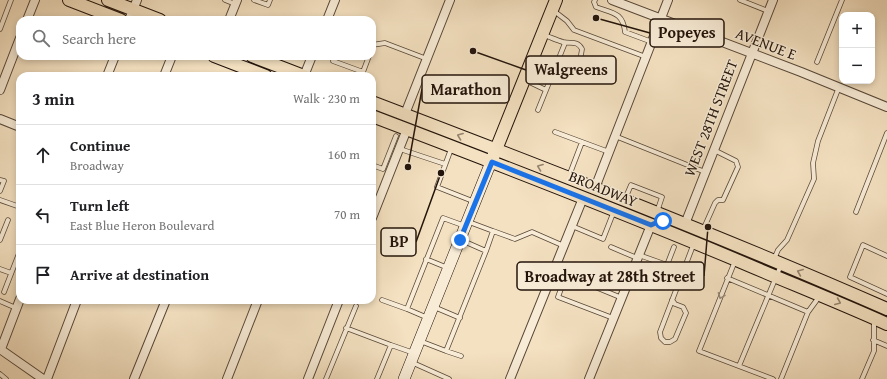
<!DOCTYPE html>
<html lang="en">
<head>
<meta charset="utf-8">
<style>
	:root { --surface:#fff; --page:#f2f2f2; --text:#202124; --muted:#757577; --line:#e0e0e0 }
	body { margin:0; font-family:"Gentium Book Plus",serif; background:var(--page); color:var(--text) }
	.controls { position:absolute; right:12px; top:12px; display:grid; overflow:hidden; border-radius:8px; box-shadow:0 2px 6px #0003 }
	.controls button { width:36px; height:36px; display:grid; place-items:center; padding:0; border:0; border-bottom:1px solid var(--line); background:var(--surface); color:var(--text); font:20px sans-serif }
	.stop { position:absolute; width:12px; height:12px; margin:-9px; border:3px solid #1a73e8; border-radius:50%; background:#fff }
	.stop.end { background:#1a73e8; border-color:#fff; box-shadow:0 1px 4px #0008 }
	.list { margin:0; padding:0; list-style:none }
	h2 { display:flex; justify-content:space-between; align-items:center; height:52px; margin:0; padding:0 16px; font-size:17px }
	h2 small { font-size:13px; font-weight:400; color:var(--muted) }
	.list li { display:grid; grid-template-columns:26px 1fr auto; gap:12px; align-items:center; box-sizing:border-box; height:60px; padding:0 16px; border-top:1px solid var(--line) }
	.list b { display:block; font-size:15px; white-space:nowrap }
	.list p { margin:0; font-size:13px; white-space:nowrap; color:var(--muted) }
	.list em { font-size:13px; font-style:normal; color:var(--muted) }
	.icon { flex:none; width:22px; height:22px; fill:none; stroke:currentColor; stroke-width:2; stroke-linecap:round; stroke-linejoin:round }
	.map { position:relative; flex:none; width:887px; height:379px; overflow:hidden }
	.search { position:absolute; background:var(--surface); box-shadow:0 2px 6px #0003; left:16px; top:16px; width:360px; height:44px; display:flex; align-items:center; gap:10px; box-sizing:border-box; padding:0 14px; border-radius:12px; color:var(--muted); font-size:15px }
	.panel { position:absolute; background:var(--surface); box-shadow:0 2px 6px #0003; left:16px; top:72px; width:360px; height:232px; border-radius:12px }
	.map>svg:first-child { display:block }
</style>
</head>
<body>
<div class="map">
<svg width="887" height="379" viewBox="0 0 887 379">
	<rect width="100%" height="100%" fill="#f4e1c1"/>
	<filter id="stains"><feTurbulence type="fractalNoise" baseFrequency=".005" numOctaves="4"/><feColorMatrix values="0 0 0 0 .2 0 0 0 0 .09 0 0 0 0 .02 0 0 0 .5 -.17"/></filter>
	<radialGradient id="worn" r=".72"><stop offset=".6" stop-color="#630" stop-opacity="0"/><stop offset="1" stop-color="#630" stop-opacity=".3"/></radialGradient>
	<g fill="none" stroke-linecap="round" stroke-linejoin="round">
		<defs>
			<path id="service" d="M225 0 235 4
				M254 0 268 5 270 0
				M595 0 594 2 596 7C612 13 623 12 625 32L652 42
				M740 0 768 11
				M554 11 567 21 574 30 646 57
				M0 29 11 0
				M544 35C550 37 556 40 563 42 571 44 577 40 582 49L581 55
				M372 45 385 43 427 59
				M334 56 333 61 363 72 369 56
				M817 62 842 0
				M525 80 546 90
				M538 110 565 43
				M555 132 582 142
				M615 136 705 172
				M400 149 445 164
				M451 149 437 187 475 202
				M372 165 383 169 396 136
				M569 176 582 142 609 152
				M0 180 4 181 0 191
				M625 199 631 185 662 197 657 212
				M0 200 20 207
				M856 212 887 133
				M469 222 493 231
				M572 226 603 239 614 211
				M703 230 715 203 718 200H723L738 167 736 161 714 150
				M0 240 8 220
				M461 240 486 251
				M611 247 637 258
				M639 255 667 265 674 247
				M18 256 20 250
				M887 256 863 245 850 277 887 294
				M426 259 448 268
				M774 259 778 250 787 240 814 179 813 163 818 141 839 87
				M735 261 699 351 773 379
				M602 266 630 277
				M0 269 11 273
				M727 278 808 312
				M4 292 18 256 20 257
				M382 300 407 309 443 218 465 226
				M672 300 675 304 683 307 686 313 675 339 670 342H665L661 338 660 332 694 243
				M0 301 16 308
				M434 307 460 318
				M407 309 428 318
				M613 318 558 297 566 275 622 298
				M346 328 391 345
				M873 340 887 346
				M420 341 446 351 486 251 493 231 515 239 532 232 564 246
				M446 351 461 356
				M411 362 449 379
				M739 366 781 265
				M0 374 6 379
				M326 379 356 306
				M377 379 391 345 414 353
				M781 379 808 312 819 297
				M862 379 874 351V320"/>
			<path id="minor" d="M612 0 801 72 887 107
				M27 20 35 0
				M129 20 137 0
				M229 20 237 0
				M327 20 335 0
				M107 76 115 56
				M164 76 172 56
				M304 76 312 56
				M0 90 20 38
				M405 114 450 0
				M0 119 20 127
				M595 188 668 0
				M372 218 407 129
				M685 224 773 0
				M0 349 43 379
				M1 349 20 299
				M47 379 77 300
				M134 379 166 300
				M227 379 258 300
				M308 379 339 300
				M510 379 583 198
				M589 379 651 225"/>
			<path id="secondary" d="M404 379 491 162"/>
			<path id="primary" d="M69 0 121 20
				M108 0 160 20
				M214 56 266 76
				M252 56 304 76
				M372 102C545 168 718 235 887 309
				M372 116C493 162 614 209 734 259 785 281 836 301 887 324
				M493 157 556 0"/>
		</defs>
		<use href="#service" stroke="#574738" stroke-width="5.5"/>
		<use href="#minor" stroke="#574738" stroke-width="10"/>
		<use href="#secondary" stroke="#23140b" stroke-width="12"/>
		<use href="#primary" stroke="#23140b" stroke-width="14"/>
		<use href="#service" stroke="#f8ecd7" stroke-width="4"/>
		<use href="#minor" stroke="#f8ecd7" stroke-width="8"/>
		<use href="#secondary" stroke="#f8ecd7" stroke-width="11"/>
		<use href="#primary" stroke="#f4e1c1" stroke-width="12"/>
	</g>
	<defs><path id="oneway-chevron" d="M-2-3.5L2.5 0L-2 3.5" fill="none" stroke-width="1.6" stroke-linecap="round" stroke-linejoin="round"/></defs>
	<g stroke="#96856f">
		<use href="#oneway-chevron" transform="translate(460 136) rotate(-159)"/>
		<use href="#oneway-chevron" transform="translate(540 167) rotate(-159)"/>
		<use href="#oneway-chevron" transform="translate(800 272) rotate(-157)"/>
		<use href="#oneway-chevron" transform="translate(838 302) rotate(23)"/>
	</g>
	<use stroke="#988b7b" href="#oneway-chevron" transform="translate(721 296) rotate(111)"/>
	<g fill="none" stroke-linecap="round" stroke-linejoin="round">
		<path stroke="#1a73e8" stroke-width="5" d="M460 240 492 162 651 225 658 222 663 221"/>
	</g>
	<g text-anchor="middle" stroke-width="3" stroke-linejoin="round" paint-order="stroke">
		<g font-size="15" fill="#23140b" stroke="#f8ecd7">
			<text transform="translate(766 44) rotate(21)" y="5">AVENUE E</text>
			<text transform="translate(711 118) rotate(-69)" y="5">WEST 28TH STREET</text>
			<text transform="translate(603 189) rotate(22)" y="5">BROADWAY</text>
		</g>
	</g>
	<path fill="none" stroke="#23140b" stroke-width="1.5" d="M596 18L650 33M473 51L526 70M408 167L422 89M441 173L416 242M708 227L704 276"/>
	<g fill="#23140b" stroke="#f8ecd7" stroke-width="1.5">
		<circle cx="596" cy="18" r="4"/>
		<circle cx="473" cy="51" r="4"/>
		<circle cx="408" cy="167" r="4"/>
		<circle cx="441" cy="173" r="4"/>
		<circle cx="708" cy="227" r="4"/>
	</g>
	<g fill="#f8ecd7" stroke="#23140b" stroke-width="1.5">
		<rect x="650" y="19" width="74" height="28" rx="4"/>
		<rect x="526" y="56" width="90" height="28" rx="4"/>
		<rect x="422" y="75" width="87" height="28" rx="4"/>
		<rect x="381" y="228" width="35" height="28" rx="4"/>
		<rect x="517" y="262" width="187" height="28" rx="4"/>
	</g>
	<g font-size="16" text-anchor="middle" font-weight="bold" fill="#23140b">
		<text x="687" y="38">Popeyes</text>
		<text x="571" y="75">Walgreens</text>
		<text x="466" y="95">Marathon</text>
		<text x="399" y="247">BP</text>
		<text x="610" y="282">Broadway at 28th Street</text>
	</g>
	<rect width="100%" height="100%" filter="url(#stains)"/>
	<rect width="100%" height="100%" fill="url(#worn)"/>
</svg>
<div class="controls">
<button>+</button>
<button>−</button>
</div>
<div class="stop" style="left:663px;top:221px"></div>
<div class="stop end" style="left:460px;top:240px"></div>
<div class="search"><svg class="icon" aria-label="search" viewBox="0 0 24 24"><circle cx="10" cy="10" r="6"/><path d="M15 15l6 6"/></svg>Search here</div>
<section class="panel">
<h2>3 min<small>Walk · 230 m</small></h2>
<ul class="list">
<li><svg class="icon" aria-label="ahead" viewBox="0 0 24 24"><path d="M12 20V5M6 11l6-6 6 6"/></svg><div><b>Continue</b><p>Broadway</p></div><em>160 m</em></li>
<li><svg class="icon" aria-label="left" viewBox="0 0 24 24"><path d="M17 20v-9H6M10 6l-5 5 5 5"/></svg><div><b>Turn left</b><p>East Blue Heron Boulevard</p></div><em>70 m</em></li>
<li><svg class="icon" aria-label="arrive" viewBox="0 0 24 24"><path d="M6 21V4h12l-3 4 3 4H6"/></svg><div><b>Arrive at destination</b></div></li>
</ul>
</section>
</div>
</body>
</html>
